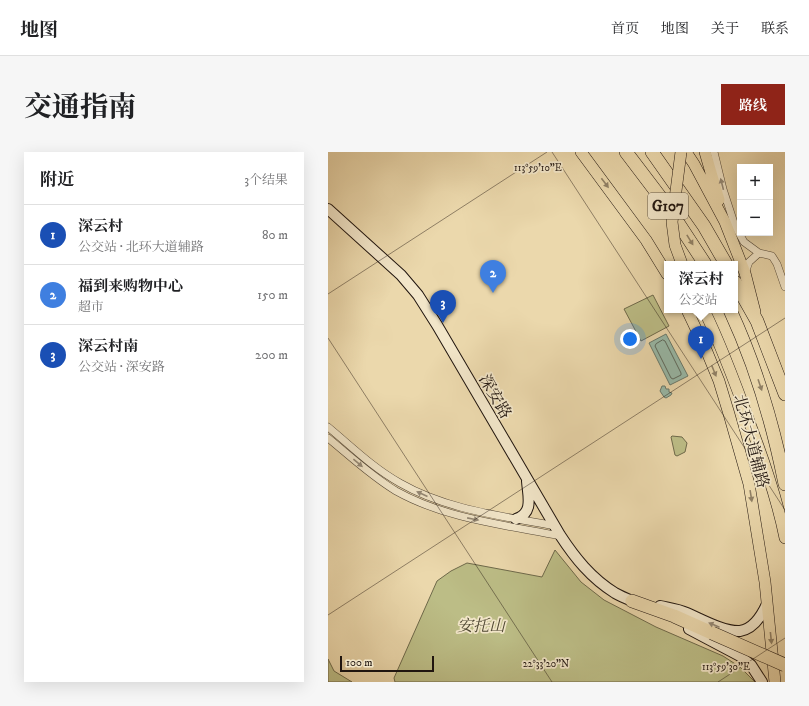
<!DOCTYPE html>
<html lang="zh">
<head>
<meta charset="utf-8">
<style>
	:root { --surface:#fff; --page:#f6f6f6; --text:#202124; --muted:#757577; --line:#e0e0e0; --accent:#8f2418 }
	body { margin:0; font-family:"IM FELL DW Pica","Noto Serif SC",serif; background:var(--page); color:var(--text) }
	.controls { position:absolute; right:12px; top:12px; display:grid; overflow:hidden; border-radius:0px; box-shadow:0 4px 16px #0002 }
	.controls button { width:36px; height:36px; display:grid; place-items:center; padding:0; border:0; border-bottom:1px solid var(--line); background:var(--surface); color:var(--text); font:20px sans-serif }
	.scale { position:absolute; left:12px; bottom:10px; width:94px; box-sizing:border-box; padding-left:4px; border:2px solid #20150f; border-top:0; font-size:11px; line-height:14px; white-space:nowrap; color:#20150f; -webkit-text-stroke:3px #f2e6c9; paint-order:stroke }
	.you { position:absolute; left:302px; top:187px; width:14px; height:14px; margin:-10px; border:3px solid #fff; border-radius:50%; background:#1a73e8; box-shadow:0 0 0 6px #1a73e833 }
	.badge { display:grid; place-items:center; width:26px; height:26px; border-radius:50%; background:var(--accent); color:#fff; font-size:13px; font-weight:700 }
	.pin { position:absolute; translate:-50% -33px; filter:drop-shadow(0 1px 2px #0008) }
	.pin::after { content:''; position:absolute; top:21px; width:14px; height:12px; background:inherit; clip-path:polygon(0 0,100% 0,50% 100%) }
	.popup { position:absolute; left:336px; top:109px; width:74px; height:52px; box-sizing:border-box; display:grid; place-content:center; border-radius:0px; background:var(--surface); filter:drop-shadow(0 1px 3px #0005); font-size:13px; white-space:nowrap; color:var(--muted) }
	.popup b { font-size:15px; color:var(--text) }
	.popup::after { content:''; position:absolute; left:50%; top:100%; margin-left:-8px; border:8px solid transparent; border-top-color:var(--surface) }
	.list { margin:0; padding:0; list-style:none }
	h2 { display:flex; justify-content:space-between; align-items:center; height:52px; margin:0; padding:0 16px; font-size:17px }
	h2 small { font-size:13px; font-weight:400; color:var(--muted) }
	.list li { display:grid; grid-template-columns:26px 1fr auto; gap:12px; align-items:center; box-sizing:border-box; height:60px; padding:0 16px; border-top:1px solid var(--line) }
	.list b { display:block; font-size:15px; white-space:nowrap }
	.list p { margin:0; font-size:13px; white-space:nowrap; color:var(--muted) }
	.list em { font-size:13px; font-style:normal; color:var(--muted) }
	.map { position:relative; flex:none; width:457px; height:530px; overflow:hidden; border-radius:0px }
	header { display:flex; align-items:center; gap:24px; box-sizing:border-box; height:56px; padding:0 20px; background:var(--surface); border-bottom:1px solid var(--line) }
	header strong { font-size:19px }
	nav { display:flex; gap:22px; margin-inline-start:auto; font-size:14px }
	.intro { display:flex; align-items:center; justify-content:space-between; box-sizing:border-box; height:96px; padding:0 24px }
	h1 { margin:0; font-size:28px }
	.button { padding:10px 18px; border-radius:0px; background:var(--accent); color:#fff; font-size:14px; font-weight:700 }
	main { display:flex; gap:24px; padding:0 24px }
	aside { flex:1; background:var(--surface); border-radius:0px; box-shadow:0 4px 16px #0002 }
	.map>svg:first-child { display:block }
</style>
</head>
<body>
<header>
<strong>地图</strong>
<nav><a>首页</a><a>地图</a><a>关于</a><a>联系</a></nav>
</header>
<div class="intro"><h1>交通指南</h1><a class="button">路线</a></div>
<main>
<aside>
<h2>附近<small>3个结果</small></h2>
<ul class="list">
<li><span class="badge" style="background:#1a4fb4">1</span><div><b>深云村</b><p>公交站 · 北环大道辅路</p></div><em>80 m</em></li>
<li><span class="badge" style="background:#3f7fe0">2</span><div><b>福到来购物中心</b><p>超市</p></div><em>150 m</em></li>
<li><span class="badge" style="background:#1a4fb4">3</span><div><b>深云村南</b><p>公交站 · 深安路</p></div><em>200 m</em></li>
</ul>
</aside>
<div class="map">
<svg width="457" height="530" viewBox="0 0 457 530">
	<rect width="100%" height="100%" fill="#ebd8ac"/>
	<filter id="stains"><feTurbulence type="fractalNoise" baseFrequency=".005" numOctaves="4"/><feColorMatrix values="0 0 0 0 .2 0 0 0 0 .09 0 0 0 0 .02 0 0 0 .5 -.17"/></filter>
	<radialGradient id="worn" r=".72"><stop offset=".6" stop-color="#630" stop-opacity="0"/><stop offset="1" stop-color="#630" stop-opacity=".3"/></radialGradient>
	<path fill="#bcbd86" stroke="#6e694a" d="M325 143 341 174 313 189 296 157Z
		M344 284 354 285 359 291 357 300 349 304 347 303 343 285Z
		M227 398 253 430 276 448 328 475 395 504 412 515 427 530H67L66 526 109 429 123 419 139 411 214 425Z
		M0 507 6 519 24 530H0Z"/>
	<path fill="#98baa9" stroke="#68786b" d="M338 182 360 224 342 233 321 191Z
		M334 234H337L338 237H341V240L344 241 343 243 338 246 336 245 332 239Z"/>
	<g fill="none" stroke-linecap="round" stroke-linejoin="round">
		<path stroke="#5c685c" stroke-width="1" d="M335 188 337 189 353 221V223L345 227 343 226 327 194 328 192Z"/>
		<defs>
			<path id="street" d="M386 0 395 37 407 74 416 90 431 101 444 104 449 112 457 135
				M417 121 421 110 431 101
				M0 275C23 294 45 316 72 331 119 358 175 364 227 374
				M0 286C22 304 43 324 68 339 118 367 177 373 233 384"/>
			<path id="secondary" d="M0 57 73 123 90 143 109 173 232 383C247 406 263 426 287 441 294 445 302 448 309 451
				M188 367C206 361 200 344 199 329
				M332 454C341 456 350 457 359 461 373 467 396 480 412 479 426 477 434 463 439 452
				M361 477 412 504 423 513 434 530"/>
			<path id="primary" d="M253 0 318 88 339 122
				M358 0 366 12 397 70 417 121 427 160
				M377 0 391 48
				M359 158 379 200 391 229 401 262 421 332 437 430 447 530
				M376 158C394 195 408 233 422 272 436 309 449 346 457 386"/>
			<path id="highway" d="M298 0 339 54 377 112
				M324 0 376 74 398 112
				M407 130 429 169 457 242
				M402 158C428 214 445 272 457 332
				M304 449 346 464 384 481"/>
		</defs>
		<use href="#street" stroke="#534636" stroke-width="8"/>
		<use href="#secondary" stroke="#20150f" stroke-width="12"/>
		<use href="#primary" stroke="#20150f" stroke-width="12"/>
		<use href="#highway" stroke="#20150f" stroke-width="14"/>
		<use href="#street" stroke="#f2e6c9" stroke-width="7"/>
		<use href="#secondary" stroke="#f2e6c9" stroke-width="10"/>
		<use href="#primary" stroke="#ebd8ac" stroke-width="11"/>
		<use href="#highway" stroke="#ebd8ac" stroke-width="13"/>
		<defs>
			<path id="primary-bridge" d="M353 0 344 70 347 93 354 112"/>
			<path id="highway-bridge" d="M384 481 457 513"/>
		</defs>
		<use href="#primary-bridge" stroke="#20150f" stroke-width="12" stroke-linecap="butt"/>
		<use href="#highway-bridge" stroke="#20150f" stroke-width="14" stroke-linecap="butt"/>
		<use href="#primary-bridge" stroke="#ebd8ac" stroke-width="11"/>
		<use href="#highway-bridge" stroke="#ebd8ac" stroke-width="13"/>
	</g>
	<defs><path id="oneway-solid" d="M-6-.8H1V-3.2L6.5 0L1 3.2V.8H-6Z"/></defs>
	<g fill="#908065">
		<use href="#oneway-solid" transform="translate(277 31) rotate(53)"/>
		<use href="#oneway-solid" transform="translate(362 88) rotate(58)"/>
		<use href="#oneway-solid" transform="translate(386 219) rotate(68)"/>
		<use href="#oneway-solid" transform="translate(432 233) rotate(71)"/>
		<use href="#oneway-solid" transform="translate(423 344) rotate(81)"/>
		<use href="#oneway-solid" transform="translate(443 486) rotate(84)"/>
	</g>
	<g fill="#948875">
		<use href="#oneway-solid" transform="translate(394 32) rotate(-104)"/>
		<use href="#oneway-solid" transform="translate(30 311) rotate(40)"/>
		<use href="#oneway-solid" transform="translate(94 342) rotate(-156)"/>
		<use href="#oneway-solid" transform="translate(145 367) rotate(11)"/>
		<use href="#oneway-solid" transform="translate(386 473) rotate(-157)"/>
	</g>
	<path fill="none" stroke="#20150f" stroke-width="1" stroke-opacity="0.45" d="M224 0 457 358M0 142 219 0M0 186 224 530M0 463 457 166M390 530 457 486"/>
	<g text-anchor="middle" stroke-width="3.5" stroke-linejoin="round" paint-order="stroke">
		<rect fill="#f2e6c9" stroke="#5f5447" stroke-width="1" x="320" y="41" width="40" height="26" rx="3"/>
		<g font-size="15" font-weight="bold" fill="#20150f">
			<text x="340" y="59">G107</text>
		</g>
		<g font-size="16" fill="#20150f" stroke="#f2e6c9">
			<text transform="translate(168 244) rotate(60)" y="6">深安路</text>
			<text transform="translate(424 289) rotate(75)" y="6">北环大道辅路</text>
		</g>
		<g font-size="16" font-style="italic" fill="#4f4733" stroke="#f2e6c9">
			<text x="153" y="479">安托山</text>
		</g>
	</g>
	<g font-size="10" text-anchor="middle" fill="#20150f" stroke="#f2e6c9" stroke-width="3.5" stroke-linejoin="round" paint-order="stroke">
		<text x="210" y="19">113°59'10"E</text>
		<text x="218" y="515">22°33'20"N</text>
		<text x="398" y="518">113°59'30"E</text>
	</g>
	<rect width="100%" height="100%" filter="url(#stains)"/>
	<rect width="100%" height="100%" fill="url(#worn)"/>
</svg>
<div class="controls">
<button>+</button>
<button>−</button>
</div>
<div class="scale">100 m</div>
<div class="you"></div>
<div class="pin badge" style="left:373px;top:207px;background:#1a4fb4">1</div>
<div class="popup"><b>深云村</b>公交站</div>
<div class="pin badge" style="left:165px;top:141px;background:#3f7fe0">2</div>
<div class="pin badge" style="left:115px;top:171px;background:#1a4fb4">3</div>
</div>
</main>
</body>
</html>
